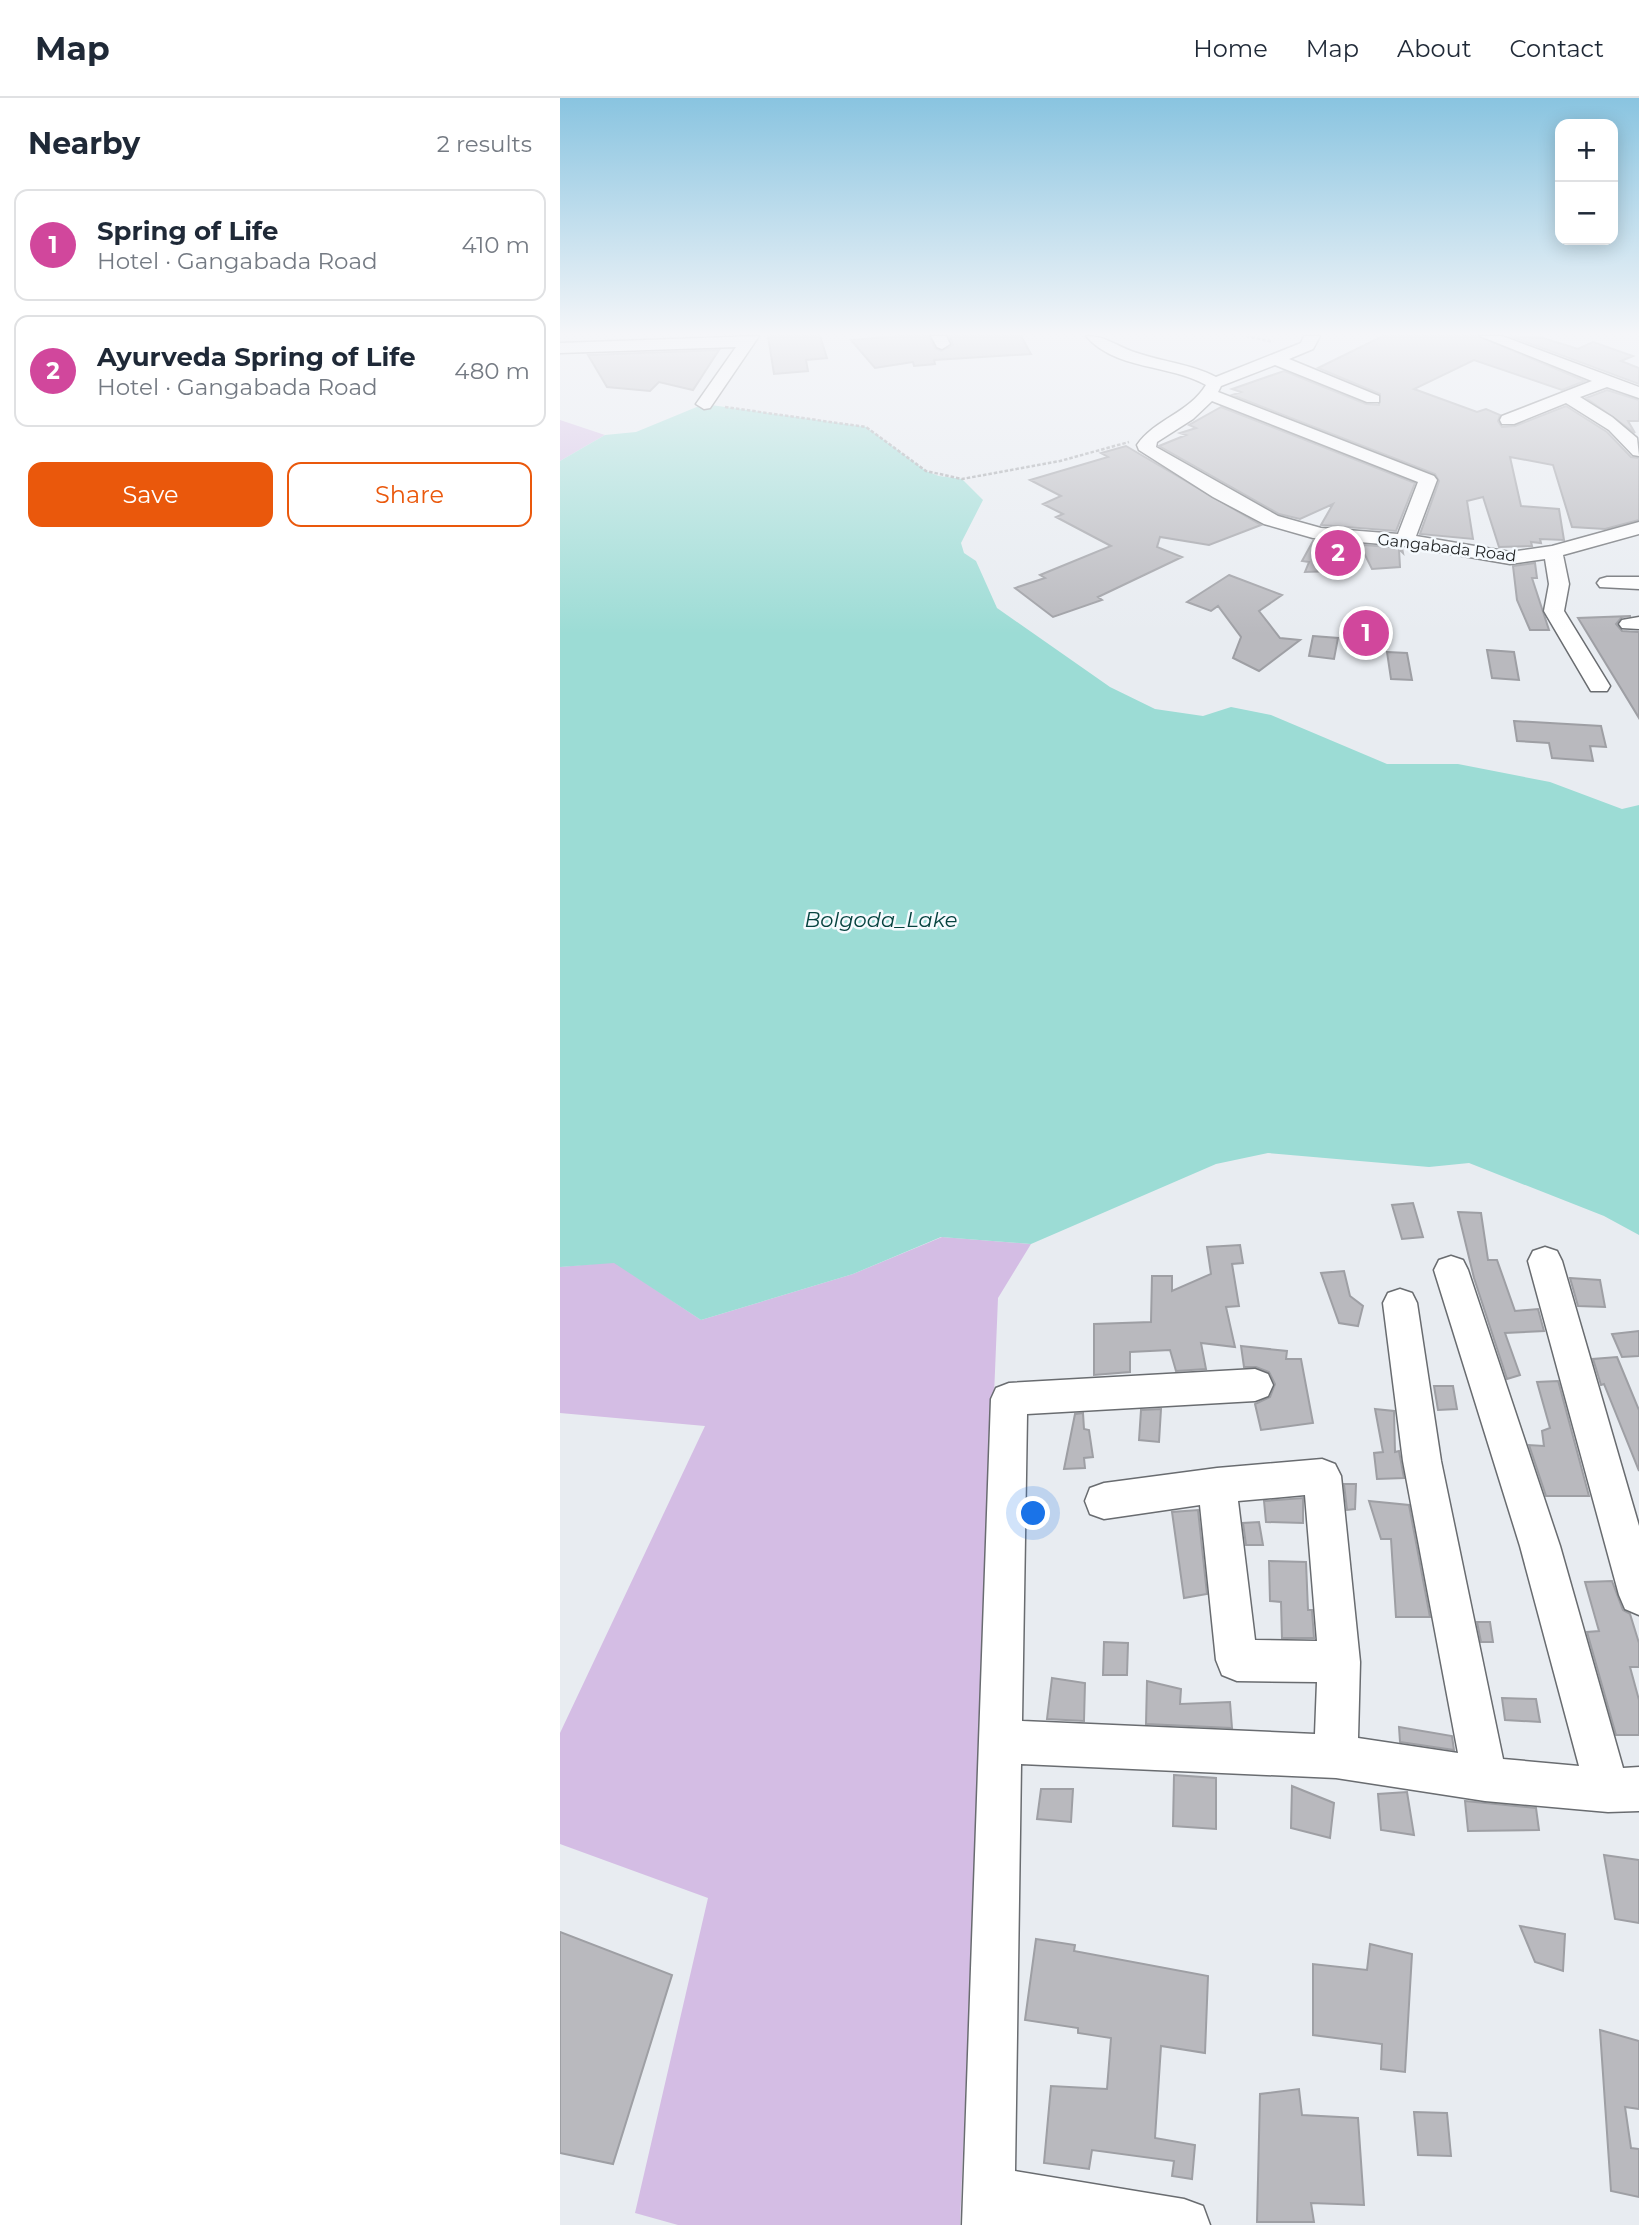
<!DOCTYPE html>
<html lang="en">
<head>
<meta charset="utf-8">
<style>
	:root { --surface:#fff; --page:#f6f6f7; --text:#1f2937; --muted:#747a83; --line:#e0e1e3; --accent:#ea580c }
	body { margin:0; font-family:Montserrat,sans-serif; background:var(--page); color:var(--text) }
	.controls { position:absolute; right:21px; top:21px; display:grid; overflow:hidden; border-radius:14px; box-shadow:0 4px 18px #0003 }
	.controls button { width:63px; height:63px; display:grid; place-items:center; padding:0; border:0; border-bottom:2px solid var(--line); background:var(--surface); color:var(--text); font:35px sans-serif }
	.you { position:absolute; left:474px; top:1416px; width:24px; height:24px; margin:-18px; border:5px solid #fff; border-radius:50%; background:#1a73e8; box-shadow:0 0 0 10px #1a73e833 }
	.badge { display:grid; place-items:center; width:46px; height:46px; border-radius:50%; background:var(--accent); color:#fff; font-size:23px; font-weight:700 }
	.pin { position:absolute; translate:-50% -50%; border:4px solid #fff; box-shadow:0 2px 7px #0006 }
	.list { margin:0; padding:0; list-style:none }
	h2 { display:flex; justify-content:space-between; align-items:center; height:91px; margin:0; padding:0 28px; font-size:30px }
	h2 small { font-size:23px; font-weight:400; color:var(--muted) }
	.list li { display:grid; grid-template-columns:46px 1fr auto; gap:21px; align-items:center; box-sizing:border-box; height:112px; margin:0 14px 14px; padding:0 14px; border:2px solid var(--line); border-radius:14px }
	.list b { display:block; font-size:26px; white-space:nowrap }
	.list p { margin:0; font-size:23px; white-space:nowrap; color:var(--muted) }
	.list em { font-size:23px; font-style:normal; color:var(--muted) }
	.actions { display:flex; gap:14px; padding:21px 28px }
	.actions a { flex:1; padding:16px 0; border:2px solid var(--accent); border-radius:14px; text-align:center; font-size:24px; color:var(--accent) }
	.actions .main { background:var(--accent); color:#fff }
	.map { position:relative; flex:none; width:1079px; height:2127px; overflow:hidden }
	header { display:flex; align-items:center; gap:42px; box-sizing:border-box; height:98px; padding:0 35px; background:var(--surface); border-bottom:2px solid var(--line) }
	header strong { font-size:33px }
	nav { display:flex; gap:38px; margin-inline-start:auto; font-size:24px }
	main { display:flex }
	aside { flex:1; background:var(--surface) }
	.map>svg:first-child { display:block }
</style>
</head>
<body>
<header>
<strong>Map</strong>
<nav><a>Home</a><a>Map</a><a>About</a><a>Contact</a></nav>
</header>
<main>
<aside>
<h2>Nearby<small>2 results</small></h2>
<ul class="list">
<li><span class="badge" style="background:#d1479c">1</span><div><b>Spring of Life</b><p>Hotel · Gangabada Road</p></div><em>410 m</em></li>
<li><span class="badge" style="background:#d1479c">2</span><div><b>Ayurveda Spring of Life</b><p>Hotel · Gangabada Road</p></div><em>480 m</em></li>
</ul>
<div class="actions"><a class="main">Save</a><a>Share</a></div>
</aside>
<div class="map">
<svg width="1079" height="2127" viewBox="0 0 1079 2127">
	<rect width="100%" height="100%" fill="#e8ecf1"/>
	<path fill="#d4bde4" d="M0 322 45 337 0 363Z
		M382 1139 471 1146 438 1200 400 2127H118L75 2115 148 1800 0 1746V1635L145 1328 0 1315V1169L54 1164 141 1222 293 1176Z"/>
	<path fill="#9cdcd5" d="M144 306 306 329 366 373 379 378 402 381 423 402 401 445 404 455 416 463 437 510 550 589 595 611 643 618 671 609 711 617 827 666H898L990 684 1062 711 1079 707V1137L1044 1118 909 1065 869 1069 708 1055 656 1066 471 1146 381 1139 293 1176 141 1222 54 1165 0 1169V363L45 337 76 334Z"/>
	<path fill="#b9b9be" stroke="#9e9fa4" stroke-width="2" d="M208 238H260L267 260 246 262 248 273 214 276Z
		M340 238H369L375 250 381 253 393 247 389 238H461L471 256 374 262 375 266 354 268 353 264 315 270 291 242Z
		M823 238H918L1025 283 1002 292 914 262 854 291 917 314 926 311 940 317 938 323 942 329 955 328 1006 308 1047 334 1071 359 1079 360V422L1045 431 1012 429 993 367 950 359 961 408 999 411 1004 442 980 441 981 445 971 444 972 448 939 449 923 399 907 403 913 441 860 436 879 383 875 376 672 297 681 294 672 291 724 273 806 306 819 307 820 296 758 270Z
		M950 238 983 240 1018 251 1033 244 1073 258 1061 263 1079 270V286Z
		M159 252 133 292 99 284 90 293 47 289 28 257Z
		M1047 292 1079 302V323H1068L1075 335 1026 300Z
		M661 309 855 385 836 433 761 427 773 406 740 421 719 416 599 348 626 337 620 335 636 330 629 327Z
		M566 348 701 427 649 447 600 439 597 449 622 459 538 499 542 502 493 519 455 490 485 480 480 477 551 448 496 419 503 416 483 406 501 398 470 382 548 359 541 355Z
		M753 443 842 450 843 455 839 451 840 469 812 471 804 455 782 454 774 473 745 474 749 464 742 463Z
		M975 465 977 480H972L989 532H970L957 502 953 468Z
		M669 477 722 497 699 513 720 540 740 542 699 573 673 560 681 539 658 508 651 513 627 504Z
		M1071 518 1062 519 1056 526 1062 533 1079 534V620L1018 520Z
		M753 538 778 540 774 561 749 558Z
		M927 552 954 554 959 582 932 580Z
		M827 554 847 555 852 582 831 581Z
		M954 623 1041 628 1046 649 1030 648 1033 663 992 660 989 645 957 643Z
		M853 1105 863 1139 842 1141 832 1107Z
		M898 1114 921 1115 928 1162H937L955 1213 978 1211 984 1233 945 1235 960 1277 947 1281 914 1180Z
		M680 1147 683 1165 672 1166 679 1208 666 1209 675 1249 641 1245 646 1271 616 1273 610 1252 570 1254V1274L534 1277V1226L591 1224 592 1178H612V1193L651 1176 647 1149Z
		M784 1173 790 1198 803 1208 798 1228 779 1225 761 1175Z
		M1010 1180 1040 1182 1045 1209 1018 1208Z
		M1079 1233V1258L1062 1259 1052 1236Z
		M681 1248 727 1253 726 1261H741L753 1325 701 1332 695 1306 710 1299 715 1286 709 1274 696 1269H684Z
		M1057 1259 1079 1312V1373L1044 1286 1041 1287 1033 1261Z
		M998 1283 999 1286 1029 1398H986L969 1347 984 1348 982 1333 990 1330 977 1284Z
		M874 1288H893L897 1311 878 1312Z
		M601 1311 599 1344 579 1342 581 1312Z
		M815 1311 834 1313 835 1354 839 1353 844 1380 817 1381 814 1355 823 1354Z
		M523 1315 524 1331 529 1332 533 1359 524 1360 525 1370 504 1371 515 1316Z
		M784 1386H796L795 1411 787 1412Z
		M743 1400V1425L706 1424 704 1403Z
		M809 1403 849 1407 870 1519H836L831 1441H821Z
		M638 1412 647 1496 624 1500 612 1414Z
		M699 1424 703 1447H686L683 1425Z
		M709 1463 746 1464 748 1512H752L754 1540H722L721 1504 710 1503Z
		M1052 1483 1063 1512 1070 1516 1079 1545V1569H1070L1079 1602V1637H1056L1027 1534 1039 1533 1025 1484Z
		M917 1524H930L933 1544H921Z
		M544 1544 568 1545 567 1577H543Z
		M492 1580 525 1585 524 1623 487 1621Z
		M587 1583 621 1591 620 1606 670 1604 672 1630 586 1626Z
		M942 1600 976 1601 980 1624 945 1622Z
		M839 1629 892 1638 894 1652 840 1644Z
		M614 1677 656 1680V1731L613 1728Z
		M732 1688 774 1705 770 1740 731 1730Z
		M481 1691H513L511 1724 477 1721Z
		M847 1694 854 1737 821 1732 818 1696Z
		M905 1703 976 1710 979 1732 908 1733Z
		M1044 1757 1079 1762V1825L1055 1821Z
		M960 1828 1005 1836 1003 1873 975 1864Z
		M0 1834 112 1877 53 2066 0 2055Z
		M476 1841 515 1847 514 1853 648 1878 645 1955 601 1948 595 2040 635 2047 632 2081 612 2078 614 2063 532 2052 529 2071 484 2065 491 1988 547 1991 551 1940 518 1935V1930L465 1922Z
		M810 1846 852 1856 845 1974 821 1971 822 1946 753 1937V1866L807 1872Z
		M1040 1932 1079 1943V2011L1065 2009 1071 2050 1079 2051V2099L1051 2093Z
		M739 1991 742 2017 798 2020 804 2107 751 2105 754 2124H697L700 1996Z
		M854 2014 887 2015 891 2058 858 2057Z"/>
	<g fill="none" stroke-linecap="round" stroke-linejoin="round">
		<defs>
			<path id="minor" d="M199 238 150 310 144 311 136 306 176 249 0 255V245Z
				M371 238H386L390 246 382 251 377 249Z
				M526 238C547 238 557 249 577 255 603 264 631 266 656 279L741 245 744 238H760L753 251 729 261 819 298V304H807L715 267 661 288 658 294 874 378 877 382 856 438 950 454 992 448 1079 424V436L1003 457 1009 486 1004 513 1050 588 1047 593H1031L984 513 989 486 985 461 950 466 845 448 753 440 704 426 653 399 579 352 577 347C595 321 629 315 646 287 609 266 555 272 526 238ZM652 303 858 384 838 436 761 430 718 418 596 349 597 344 633 321Z
				M920 238H942L1079 289V300L1047 289 1020 299 1052 319 1077 340 1079 358 1073 357 1049 332 1006 305 954 326H942L940 322 942 318 1032 283Z
				M1047 479H1079V491L1040 489 1037 485 1040 481Z
				M1079 519V531L1062 530 1059 526 1062 522Z
				M985 1149 997 1153 1002 1163 1079 1428V1517L1065 1511 1059 1497 968 1163 973 1153Z
				M891 1158 903 1162 908 1172 1000 1448 1063 1670 1079 1669V1713L1048 1714 925 1703 776 1680 461 1666 455 2073 624 2101 643 2108 650 2127H402L431 1301 436 1290 449 1285 695 1271 708 1276 713 1287 708 1298 695 1303 467 1316 462 1623 755 1636 757 1584 677 1583 662 1577 656 1562 640 1407 544 1421 530 1416 525 1403 530 1390 544 1385 657 1370 762 1361 775 1366 781 1378 800 1564 798 1640 898 1655 843 1363 823 1205 828 1195 840 1191 852 1195 857 1205 881 1363 943 1661 1019 1668 960 1448 874 1172 879 1162ZM745 1397 757 1543 695 1542 678 1403Z"/>
		</defs>
		<use href="#minor" stroke="#696c70" stroke-width="3"/>
		<path stroke="#a2a5a9" stroke-width="2.5" stroke-dasharray="3.5 2" stroke-linecap="butt" d="M686 238 713 244
			M165 309 306 329 366 373 402 381 500 363 569 344"/>
		<use href="#minor" fill="#fff" fill-rule="evenodd"/>
	</g>
	<linearGradient id="sky" x2="0" y2="1"><stop stop-color="#89c4e0"/><stop offset="0.44" stop-color="#f5f6f9"/><stop offset="1" stop-color="#f5f6f9" stop-opacity="0"/></linearGradient>
	<rect width="1079" height="536" fill="url(#sky)"/>
	<g text-anchor="middle" stroke-width="5" stroke-linejoin="round" paint-order="stroke">
		<g font-size="16" fill="#242627" stroke="#f5fafe">
			<text transform="translate(887 449) rotate(7)" y="6">Gangabada Road</text>
		</g>
		<g font-size="21" font-style="italic" fill="#06433f" stroke="#f5fafe">
			<text x="321" y="829">Bolgoda_Lake</text>
		</g>
	</g>
</svg>
<div class="controls">
<button>+</button>
<button>−</button>
</div>
<div class="you"></div>
<div class="pin badge" style="left:806px;top:535px;background:#d1479c">1</div>
<div class="pin badge" style="left:778px;top:455px;background:#d1479c">2</div>
</div>
</main>
</body>
</html>
